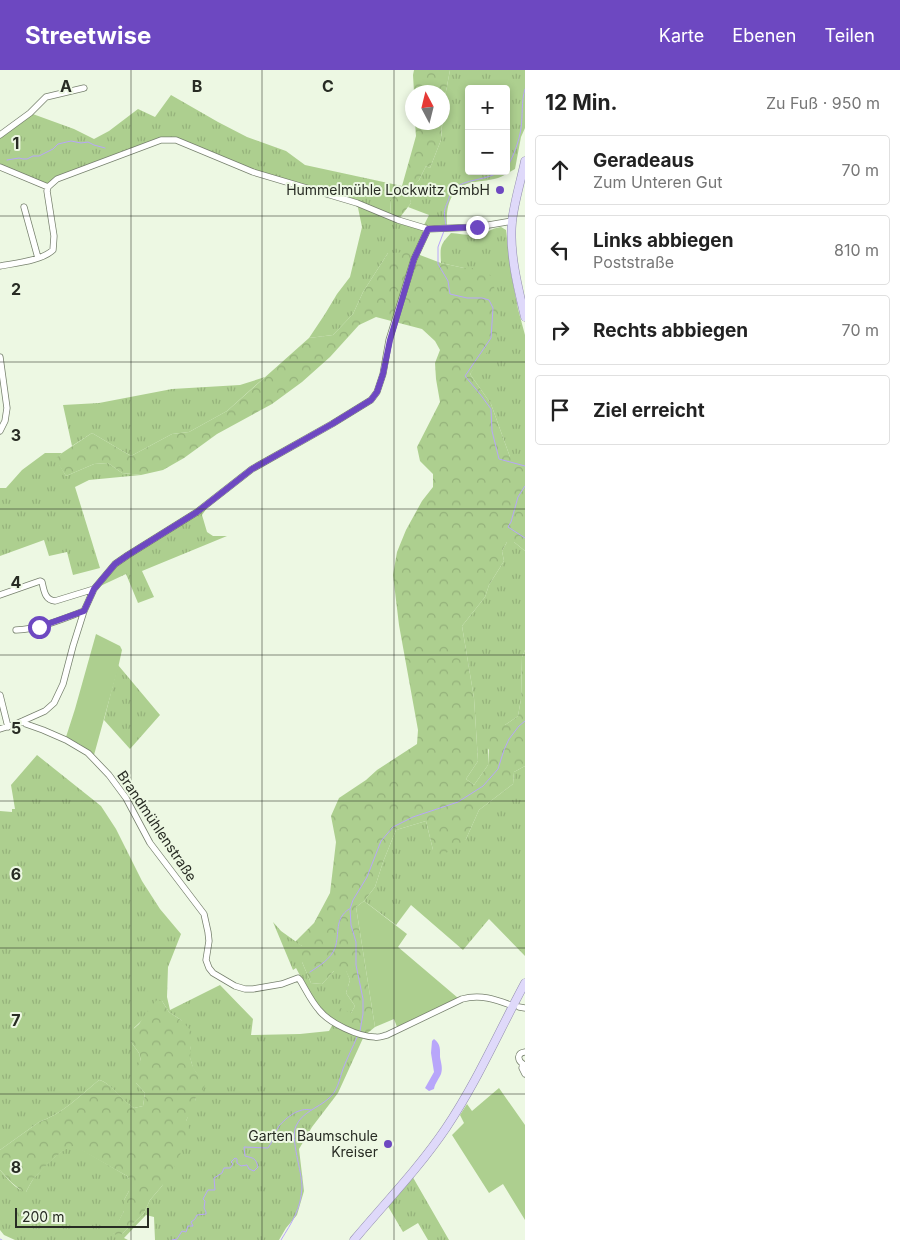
<!DOCTYPE html>
<html lang="de">
<head>
<meta charset="utf-8">
<style>
	:root { --surface:#fff; --page:#f2f2f2; --text:#222; --muted:#767676; --line:#e0e0e0; --accent:#6d48c1 }
	body { margin:0; font-family:Inter,sans-serif; background:var(--page); color:var(--text) }
	.controls { position:absolute; right:15px; top:15px; display:grid; overflow:hidden; border-radius:5px; box-shadow:0 2px 8px #0003 }
	.controls button { width:45px; height:45px; display:grid; place-items:center; padding:0; border:0; border-bottom:1px solid var(--line); background:var(--surface); color:var(--text); font:25px sans-serif }
	.compass { position:absolute; left:405px; top:15px; width:45px; height:45px; border-radius:50%; background:var(--surface); box-shadow:0 2px 8px #0003; rotate:353deg }
	.scale { position:absolute; left:15px; bottom:12px; width:134px; box-sizing:border-box; padding-left:5px; border:2px solid #282c24; border-top:0; font-size:14px; line-height:18px; white-space:nowrap; color:#282c24; -webkit-text-stroke:4px #edf8e3; paint-order:stroke }
	.stop { position:absolute; width:15px; height:15px; margin:-11px; border:4px solid #6d48c1; border-radius:50%; background:#fff }
	.stop.end { background:#6d48c1; border-color:#fff; box-shadow:0 1px 5px #0008 }
	.list { margin:0; padding:0; list-style:none }
	h2 { display:flex; justify-content:space-between; align-items:center; height:65px; margin:0; padding:0 20px; font-size:21px }
	h2 small { font-size:16px; font-weight:400; color:var(--muted) }
	.list li { display:grid; grid-template-columns:32px 1fr auto; gap:15px; align-items:center; box-sizing:border-box; height:70px; margin:0 10px 10px; padding:0 10px; border:1px solid var(--line); border-radius:5px }
	.list b { display:block; font-size:19px; white-space:nowrap }
	.list p { margin:0; font-size:16px; white-space:nowrap; color:var(--muted) }
	.list em { font-size:16px; font-style:normal; color:var(--muted) }
	.icon { flex:none; width:28px; height:28px; fill:none; stroke:currentColor; stroke-width:2; stroke-linecap:round; stroke-linejoin:round }
	.map { position:relative; flex:none; width:525px; height:1170px; overflow:hidden }
	header { display:flex; align-items:center; gap:30px; box-sizing:border-box; height:70px; padding:0 25px; background:var(--accent); color:#fff }
	header strong { font-size:24px }
	nav { display:flex; gap:28px; margin-inline-start:auto; font-size:18px }
	main { display:flex }
	aside { flex:1; background:var(--surface) }
	.map>svg:first-child { display:block }
</style>
</head>
<body>
<header>
<strong>Streetwise</strong>
<nav><a>Karte</a><a>Ebenen</a><a>Teilen</a></nav>
</header>
<main>
<div class="map">
<svg width="525" height="1170" viewBox="0 0 525 1170">
	<defs>
		<pattern id="grass-tufts" width="24" height="20" patternUnits="userSpaceOnUse" patternTransform="scale(1.25)"><rect width="24" height="20" fill="#adcf8f"/><path d="M3 7l-1-3M5 7V3M7 7l1-3M15 17l-1-3M17 17v-4M19 17l1-3" fill="none" stroke="#95b27b"/></pattern>
		<pattern id="forest-crowns" width="20" height="18" patternUnits="userSpaceOnUse" patternTransform="scale(1.25)"><rect width="20" height="18" fill="#adcf8f"/><path d="M2 6a3 3 0 1 1 6 0M12 15a3 3 0 1 1 6 0" fill="none" stroke="#95b27b"/></pattern>
	</defs>
	<rect width="100%" height="100%" fill="#edf8e3"/>
	<path fill="url(#grass-tufts)" fill-rule="evenodd" d="M450 0H525V58L521 67 515 99C509 102 504 106 498 108 488 111 476 111 467 114 449 121 446 138 447 156L424 155 429 145 408 137 411 133 408 122 419 110 426 96 430 98 441 70 444 32ZM469 19H506V101H469Z
		M171 25 218 52 247 67 286 81 305 95 402 116 390 130 391 146 428 159 417 184 388 183 363 222 353 244 333 265 309 268 325 244 337 224 350 207 362 157 357 133 253 102 176 70H160L57 109 48 117 0 97V65L30 43 74 59 94 69 109 61 138 39 155 47Z
		M501 157 506 160 511 203 518 239 525 265V387H510L491 334 470 304 476 295 480 198H464L441 193C440 176 440 175 451 163 462 164 475 167 485 163 491 160 494 158 501 157Z
		M265 307 227 341 189 362 172 364 131 386 92 363 72 376 63 335 99 333 172 319 240 315Z
		M45 383H62L56 389 66 406 94 394 108 393 122 403 141 405 89 410 75 417 100 498 73 505 67 482 49 486 44 470 0 486V418H6L22 400Z
		M212 431 202 445 207 462 213 466H227L142 501 154 527 138 533 126 504 94 519 115 494Z
		M507 472H514L525 481V580L522 587 521 629 518 646 505 655 488 680V695L474 715 466 709 478 691 474 628 462 556 485 527 489 515 504 491 502 481Z
		M118 595 160 645 130 679 104 650Z
		M37 685 101 736 116 759 142 811 160 839 181 864 168 897 167 927 170 940 220 915 253 949 251 965 300 964 329 961 334 952 322 944 312 928 296 898 293 900 273 852 281 861 302 876V892L311 913 322 914 334 901 346 900 350 910 346 923 355 936 351 943 364 966 338 1023 312 1057 299 1079 304 1121 297 1145 286 1158 279 1170H155L154 1147 146 1145 124 1168 128 1170H15L4 1165 0 1160V1100C7 1108 16 1120 26 1122 28 1118 30 1114 32 1111 38 1102 64 1076 74 1075L127 1106 129 1109V1121L124 1130V1141L113 1163 119 1165 123 1163 144 1143 150 1130 162 1116 186 1051 195 1031 199 1007 193 998 189 984 191 976 181 950 169 942 162 931 134 958 131 972 139 983 141 991 136 1013 145 1023 143 1036 134 1038C122 1031 110 1012 99 1010 81 1025 62 1044 39 1052L0 1080V741L12 742V739H15L11 715Z
		M525 696V886L489 849 463 880 411 835 396 855 364 831 375 817 383 792 396 760 426 751 433 780 466 769 479 740 513 714 514 702Z
		M411 1104 449 1170H428L418 1153 403 1162 386 1133Z"/>
	<path fill="url(#forest-crowns)" d="M414 0H450L444 32 443 52 442 22H414L413 5Z
		M415 53H442L441 70 430 98 426 96 419 110 409 122 411 133 398 150 391 146 390 130 402 116 416 66Z
		M412 182 441 193 464 198H480L492 207 500 245 496 271 470 304 491 334 510 387H525V481L514 472H507L502 481 504 491 489 515 485 527 462 556 474 628 478 691 466 709 474 715 488 695 490 663 496 653 505 655 518 646 521 629 522 587 525 580V696L514 702 513 714 479 740 466 769 442 786 433 780 426 751 396 760 383 792 375 817 364 831 356 837 375 957 364 966 334 953 336 936 351 943 355 936 346 923 350 910 346 901H334L322 914 311 913 302 892V876L295 872 314 853 330 823 336 772 331 746 339 728 366 710 377 700 417 674 418 660 399 555 393 505 397 482 406 460 422 431 433 417V404L420 391 417 377 440 332 436 309 435 293 440 280 435 271 422 259 376 247 359 255 330 287 302 312 272 334 217 364 184 388 163 400 141 405 122 403 108 393 94 394 66 406 55 389 62 383 92 363 131 386 172 364 189 362 227 341 309 268 333 265 353 244 363 222 388 183Z
		M157 930 162 931 169 942 181 950 191 961 197 973 191 976C188 992 194 1002 206 1013L201 1024 196 1027 195 1031 196 1037 193 1046 188 1047 186 1051 189 1058 178 1091 162 1116 150 1130 144 1143 123 1163 119 1166 112 1163 124 1141V1130L129 1121V1109L127 1106 74 1076C64 1076 39 1102 32 1111 30 1114 28 1118 26 1122H23L11 1112 0 1100V1080L39 1052C62 1044 81 1025 99 1010 110 1012 123 1031 134 1038L143 1036 145 1023 136 1013 128 1011 141 991 139 983 131 972 129 963 139 954 151 936Z"/>
	<path fill="#adcf8f" d="M96 564 120 576 122 580 118 598 94 685 81 675 66 667 75 639Z
		M364 831 407 864 398 877 458 928 397 957 394 949 375 957 356 837Z
		M499 1018 525 1055V1150L503 1114 489 1123 452 1065 464 1053 460 1045 467 1034 472 1041Z"/>
	<path fill="#b8a6fa" d="M434 969C441 974 440 980 440 987 441 993 443 998 441 1004 439 1009 435 1013 434 1019L429 1021 425 1018 434 1002 431 983 432 971Z"/>
	<g fill="none" stroke-linecap="round" stroke-linejoin="round">
		<path stroke="#b8a6fa" stroke-width="1" d="M7 90 19 88 23 89H27L33 86H39L53 79 58 74 71 71 81 73 88 72 94 75 105 78
			M506 97 508 96C514 84 519 72 521 58 523 45 521 32 525 19
			M446 155C444 143 443 142 448 131 449 128 450 123 452 120 465 108 487 111 501 101
			M444 161 438 177V194L448 211 450 224 467 228H482L489 230 493 238 491 268 465 306 480 324 491 339 492 361 499 389 525 396
			M525 416 518 427 511 452 508 457 525 468
			M310 902C319 896 331 889 335 878 340 863 334 849 349 839
			M360 961 363 944V929L356 895V872L351 855 350 839 353 830 367 807 381 771 393 757 413 747 458 732 483 716 498 699 504 680 509 669 519 656 525 651
			M0 1169 2 1170
			M172 1170 177 1169 182 1161 186 1162 188 1156H193L191 1152 195 1149 197 1145 206 1144V1142L204 1138 205 1131 203 1129 208 1120H215L214 1108 222 1103 224 1098H230L233 1094 231 1092 235 1088 237 1089V1093L241 1096 247 1095 249 1099 254 1101 258 1097C256 1088 253 1088 245 1086L244 1077 268 1078C273 1072 274 1063 279 1056 287 1047 299 1037 311 1040
			M281 1170C292 1152 301 1139 302 1117 302 1101 290 1069 296 1056 302 1042 318 1038 328 1029 338 1021 339 1010 343 999 347 988 353 977 357 967"/>
		<defs>
			<path id="minor" d="M0 65 30 43 46 27 84 18
				M0 97 48 117
				M24 137 38 188
				M0 196C16 193 41 191 53 180L54 166 47 121 48 117 57 109 161 70H176L253 102 357 133 398 150 428 159 477 157 512 151
				M0 287 7 338 5 351 0 361
				M0 525 40 511 42 512C44 521 45 530 55 531L94 519
				M16 560C40 559 62 549 84 541
				M0 625 8 657
				M23 651 26 654 43 660 66 670 88 683 109 705 126 728 150 773 204 844 208 862 209 871 206 890 209 898 213 903 235 916 245 919H253L282 914 298 908 300 910C306 920 311 931 319 940 329 953 359 967 375 967 379 968 383 966 387 965L462 929C480 924 495 929 513 936
				M0 659 16 654 45 641 54 633 63 614 73 576 84 541 94 519 115 494 128 485 197 442 252 399 332 354 371 330 377 322 383 304 389 270 414 189 428 159
				M519 937 525 938
				M525 982C517 983 517 990 523 994L522 998 525 1004"/>
			<path id="major" d="M525 91C521 111 514 132 512 152 509 182 518 218 525 247
				M354 1170C385 1133 419 1098 446 1058 477 1012 499 961 525 913"/>
		</defs>
		<use href="#minor" stroke="#77816e" stroke-width="7"/>
		<use href="#major" stroke="#918cad" stroke-width="9"/>
		<use href="#minor" stroke="#fff" stroke-width="5.5"/>
		<use href="#major" stroke="#dfd9fa" stroke-width="8"/>
	</g>
	<g fill="none" stroke-linecap="round" stroke-linejoin="round">
		<path stroke="#6d48c1" stroke-width="6" d="M39 557 84 541 94 519 115 494 128 485 197 442 252 399 332 354 371 330 377 322 383 304 390 270 414 189 428 159 477 157"/>
	</g>
	<path fill="none" stroke="#282c24" stroke-width="1" stroke-opacity="0.55" d="M131 0V1170M262 0V1170M394 0V1170M0 146H525M0 292H525M0 439H525M0 585H525M0 731H525M0 878H525M0 1024H525"/>
	<g fill="#6d48c1" stroke="#edf8e3" stroke-width="2">
		<circle cx="500" cy="120" r="5"/>
		<circle cx="388" cy="1074" r="5"/>
	</g>
	<g text-anchor="middle" stroke-width="4" stroke-linejoin="round" paint-order="stroke">
		<g font-size="14" fill="#282c24" stroke="#edf8e3" text-anchor="end">
			<text x="490" y="125">Hummelmühle Lockwitz GmbH</text>
			<text x="378" y="1071">Garten Baumschule<tspan x="378" dy="16">Kreiser</tspan></text>
		</g>
		<g font-size="14" fill="#282c24" stroke="#edf8e3">
			<text transform="translate(157 756) rotate(56)" y="5">Brandmühlenstraße</text>
		</g>
	</g>
	<g font-size="16" text-anchor="middle" font-weight="bold" fill="#282c24" stroke="#edf8e3" stroke-width="4" stroke-linejoin="round" paint-order="stroke">
		<text x="66" y="22">A</text>
		<text x="197" y="22">B</text>
		<text x="328" y="22">C</text>
		<text x="16" y="79">1</text>
		<text x="16" y="225">2</text>
		<text x="16" y="371">3</text>
		<text x="16" y="518">4</text>
		<text x="16" y="664">5</text>
		<text x="16" y="810">6</text>
		<text x="16" y="956">7</text>
		<text x="16" y="1103">8</text>
	</g>
</svg>
<div class="controls">
<button>+</button>
<button>−</button>
</div>
<svg class="compass" viewBox="-18 -18 36 36"><path d="M0-13l5 13h-10z" fill="#e53935"/><path d="M0 13l5-13h-10z" fill="#767676"/></svg>
<div class="scale">200 m</div>
<div class="stop" style="left:39px;top:557px"></div>
<div class="stop end" style="left:477px;top:157px"></div>
</div>
<aside>
<h2>12 Min.<small>Zu Fuß · 950 m</small></h2>
<ul class="list">
<li><svg class="icon" aria-label="ahead" viewBox="0 0 24 24"><path d="M12 20V5M6 11l6-6 6 6"/></svg><div><b>Geradeaus</b><p>Zum Unteren Gut</p></div><em>70 m</em></li>
<li><svg class="icon" aria-label="left" viewBox="0 0 24 24"><path d="M17 20v-9H6M10 6l-5 5 5 5"/></svg><div><b>Links abbiegen</b><p>Poststraße</p></div><em>810 m</em></li>
<li><svg class="icon" aria-label="right" viewBox="0 0 24 24"><path d="M7 20v-9h11M14 6l5 5-5 5"/></svg><div><b>Rechts abbiegen</b></div><em>70 m</em></li>
<li><svg class="icon" aria-label="arrive" viewBox="0 0 24 24"><path d="M6 21V4h12l-3 4 3 4H6"/></svg><div><b>Ziel erreicht</b></div></li>
</ul>
</aside>
</main>
</body>
</html>
